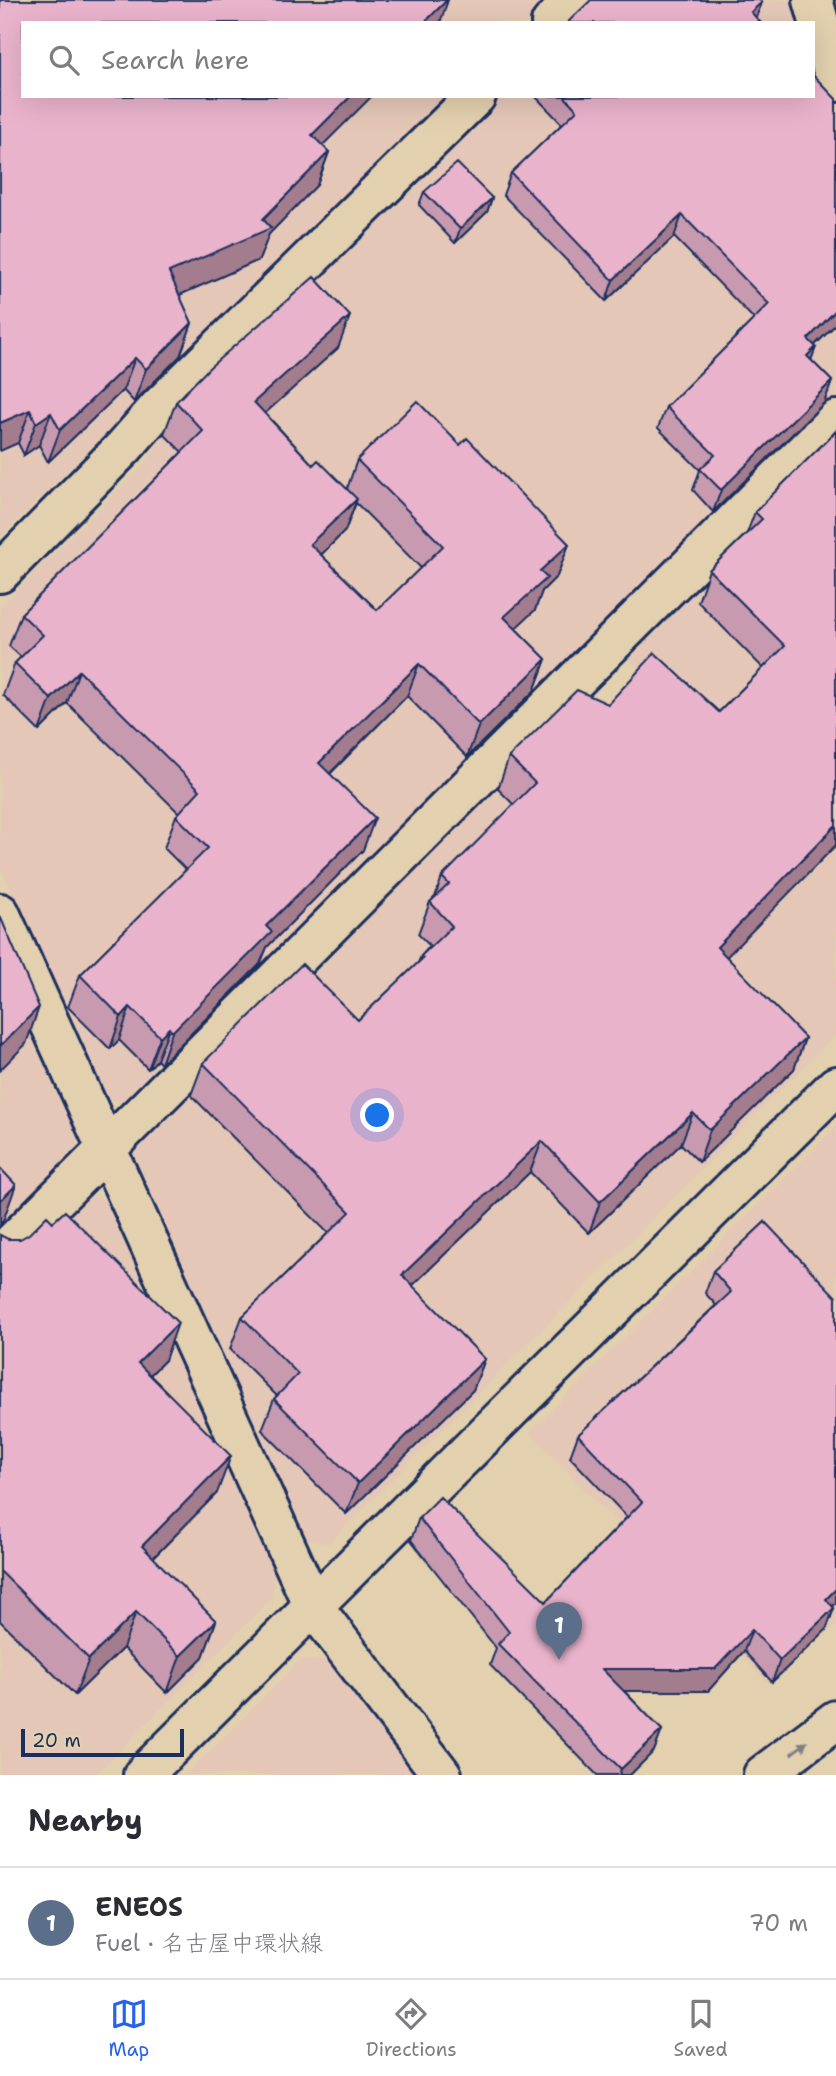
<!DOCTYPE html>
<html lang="en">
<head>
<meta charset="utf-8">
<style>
	:root { --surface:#fff; --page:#f7f7f7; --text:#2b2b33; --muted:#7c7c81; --line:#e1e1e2; --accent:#2563eb }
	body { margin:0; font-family:"Shantell Sans","Klee One",sans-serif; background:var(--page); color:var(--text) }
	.scale { position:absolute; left:21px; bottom:18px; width:163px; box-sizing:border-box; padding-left:7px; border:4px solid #1b2f5e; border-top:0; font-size:19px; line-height:24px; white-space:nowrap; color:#1b2f5e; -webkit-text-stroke:5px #e2d0ae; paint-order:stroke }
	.you { position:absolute; left:378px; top:1116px; width:24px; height:24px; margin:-18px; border:5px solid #fff; border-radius:50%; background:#1a73e8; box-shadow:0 0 0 10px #1a73e833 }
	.badge { display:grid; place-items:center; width:46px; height:46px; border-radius:50%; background:var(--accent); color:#fff; font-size:23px; font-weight:700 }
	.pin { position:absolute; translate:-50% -58px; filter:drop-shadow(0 2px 4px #0008) }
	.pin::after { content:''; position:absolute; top:37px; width:24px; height:21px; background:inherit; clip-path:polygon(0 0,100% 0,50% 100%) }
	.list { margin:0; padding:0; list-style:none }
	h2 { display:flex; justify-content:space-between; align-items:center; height:91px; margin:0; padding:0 28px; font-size:30px }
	h2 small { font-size:23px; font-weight:400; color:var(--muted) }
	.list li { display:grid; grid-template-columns:46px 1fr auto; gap:21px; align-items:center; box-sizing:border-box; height:112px; padding:0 28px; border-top:2px solid var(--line) }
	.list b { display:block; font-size:26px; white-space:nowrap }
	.list p { margin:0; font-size:23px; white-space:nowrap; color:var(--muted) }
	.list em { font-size:23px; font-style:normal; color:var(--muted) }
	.icon { flex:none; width:38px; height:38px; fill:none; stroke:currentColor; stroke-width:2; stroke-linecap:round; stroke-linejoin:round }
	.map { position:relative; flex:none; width:836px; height:1775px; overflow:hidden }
	.search { position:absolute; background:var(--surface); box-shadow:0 7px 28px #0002; left:21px; right:21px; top:21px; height:77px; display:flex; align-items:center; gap:18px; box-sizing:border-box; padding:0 24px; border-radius:0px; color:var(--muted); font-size:26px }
	.sheet { height:203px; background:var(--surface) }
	nav { display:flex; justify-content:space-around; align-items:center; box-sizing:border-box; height:98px; border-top:2px solid var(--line); background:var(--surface); font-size:19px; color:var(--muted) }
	nav a { display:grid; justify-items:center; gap:4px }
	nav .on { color:var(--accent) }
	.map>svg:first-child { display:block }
</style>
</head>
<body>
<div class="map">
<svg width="836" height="1775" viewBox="0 0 836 1775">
	<rect width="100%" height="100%" fill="#e2d0ae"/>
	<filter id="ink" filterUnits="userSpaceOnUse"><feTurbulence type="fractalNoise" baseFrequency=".0143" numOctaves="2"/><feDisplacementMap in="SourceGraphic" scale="14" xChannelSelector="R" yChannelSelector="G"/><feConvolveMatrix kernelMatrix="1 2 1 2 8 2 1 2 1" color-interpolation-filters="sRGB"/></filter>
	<g filter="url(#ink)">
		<path fill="#e4c7b7" d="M0 0H549L526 23H23V96H451L0 537Z
			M599 0H796L799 23H577Z
			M503 96H813L836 133V404L132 1103 104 1099 0 866V607L144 464 165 434Z
			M836 447V1034L329 1543 296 1537 132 1172 133 1144 502 778 773 800 626 656Z
			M0 953 80 1132 75 1158 0 1234Z
			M836 1127V1625L767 1682 530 1432Z
			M84 1192 111 1201 275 1565 271 1599 95 1775H0V1277Z
			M301 1660H333L420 1775H186Z"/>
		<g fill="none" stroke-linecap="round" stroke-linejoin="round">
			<defs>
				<path id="minor" d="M813 0 836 82
					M551 23 574 0
					M0 573 124 447 159 407 476 96
					M0 913 313 1606 442 1775
					M0 1255 836 420
					M143 1775 836 1086"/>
				<path id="primary" d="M763 1775 836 1720"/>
			</defs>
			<use href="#minor" stroke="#1b2f5e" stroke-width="44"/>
			<use href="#primary" stroke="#1b2f5e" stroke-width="44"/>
			<use href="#minor" stroke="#e2d0ae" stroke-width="38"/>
			<use href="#primary" stroke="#e2d0ae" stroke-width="38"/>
		</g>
		<path fill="#c89aaf" stroke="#1b2f5e" stroke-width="2" fill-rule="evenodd" d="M0 0 322 146 329 152 317 185 269 234 259 260 179 295 192 323 180 356 134 402 123 390 48 462 39 445 24 455 18 443Z
			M535 96H813L836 324 814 346 816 347 811 360 832 381 824 403 713 512 693 490 700 470 658 428 666 407 754 319 674 237 606 301 503 195 511 173 562 124Z
			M424 192 492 198 487 212 455 243 419 205Z
			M338 348 265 413 313 465 347 489 357 460 460 445 569 544 557 576 542 591 535 610 515 628 546 659 534 691 467 757 407 696 330 774 363 850 267 947 260 964 161 1064 157 1060 148 1069 119 1040 110 1049 68 1007 80 975 186 870 164 848 176 816 179 813 67 703 39 731 3 695 15 663 21 657 9 646 21 614 182 452 164 434 176 402ZM356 503 421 568 377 610 321 555 345 531Z
			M836 431 726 957 805 1038 794 1069 699 1162 681 1144 589 1233 530 1172 412 1286 485 1359 473 1390 346 1514 262 1430 274 1399 277 1396 230 1349 242 1317 328 1233 191 1095 203 1063 358 1020 418 963 421 956 430 946 418 934 430 902 435 897 442 877 514 805 498 789 509 757 608 704 719 712 763 668 698 602 709 570 747 533 755 512Z
			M765 1222 836 1603 833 1606 834 1608 826 1630 772 1682 744 1651 708 1691H624L662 1730 654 1751 630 1775H597L490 1665 496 1648 411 1540 419 1518 546 1602 627 1517 570 1457 578 1435 716 1305 705 1293 713 1271Z
			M0 1235 165 1360 150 1375 217 1493 153 1558 216 1621 203 1657 167 1693 123 1648 75 1695 0 1621Z"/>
		<path fill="#a37d8e" stroke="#1b2f5e" stroke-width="2" d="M447 0H448L440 23H424Z
			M762 2 754 23 751 12Z
			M351 96H372L300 168 312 135Z
			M329 152 317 185 269 234 259 260 157 305 169 272 263 219Z
			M492 198 487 212 455 243 460 229Z
			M682 215 674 237 606 301 613 280Z
			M836 310V324L800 360 808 339Z
			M350 316 338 348 242 434 254 402Z
			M192 323 180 356 134 402 146 369Z
			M816 347 808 368 807 356Z
			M135 358 123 390 48 462 60 430Z
			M832 381 824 403 713 512 721 490Z
			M30 410 18 443 0 451V423Z
			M51 413 39 445 24 455 36 423Z
			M357 499 345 531 299 576 310 544Z
			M569 544 557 576 542 591 535 610 493 649 504 617 540 571Z
			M546 659 534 691 467 757 479 725Z
			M419 664 407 696 308 795 319 763Z
			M79 671 67 703 39 731 51 699Z
			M375 818 363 850 267 947 260 964 161 1064 172 1032 266 926Z
			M836 825V845L705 979 717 947Z
			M39 1007 26 1044 0 1070V1046Z
			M130 1007 119 1040 110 1049 121 1017Z
			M169 1028 157 1060 148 1069 160 1037Z
			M805 1038 794 1069 699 1162 710 1130Z
			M693 1113 681 1144 589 1233 600 1202Z
			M542 1141 530 1172 390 1307 402 1275Z
			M16 1185 3 1221 0 1224V1201Z
			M178 1323 165 1360 125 1400 138 1363Z
			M485 1359 473 1390 346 1514 358 1483Z
			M231 1456 217 1493 128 1583 142 1546Z
			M836 1589V1603L818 1621 826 1599Z
			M834 1608 826 1630 772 1682 780 1660Z
			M136 1612 123 1648 75 1695 89 1659Z
			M216 1621 203 1657 167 1693 180 1656Z
			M752 1630 744 1651 708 1691H594L602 1669Z
			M662 1730 654 1751 630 1775H619L621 1769Z"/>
		<path fill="#e9b3cb" stroke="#1b2f5e" stroke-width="2" d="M0 0H447L424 23H23V96H351L312 135 329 152 263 219 271 228 169 272 192 323 146 369 135 358 60 430 51 413 36 423 30 410 0 423Z
			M591 0H760L762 2 751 12 761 23H567Z
			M813 75 836 99V310L808 339 816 347 807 356 832 381 721 490 700 469 715 455 666 407 769 304 682 215 613 280 511 173 577 110 564 96H813Z
			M457 163 492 198 460 229 424 192Z
			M314 277 350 316 254 402 313 465 318 460 357 499 310 544 377 610 443 546 357 460 417 401 460 445 467 438 569 544 540 571 547 578 504 617 546 659 479 725 419 664 319 763 375 818 266 926 272 932 172 1032 169 1028 160 1037 130 1007 121 1017 80 975 208 848 176 816 200 790 79 671 51 699 15 663 43 635 21 614 203 431 176 402 210 367Z
			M836 431V825L717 947 805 1038 710 1130 693 1113 600 1202 542 1141 402 1275 485 1359 358 1483 274 1399 298 1374 242 1317 350 1212 203 1063 302 964 358 1020 423 958 421 956 452 926 430 902 449 884 442 877 535 783 509 757 577 690 608 704 655 653 719 712 785 646 709 570 762 519 755 512Z
			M0 916 39 1007 0 1046Z
			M0 1168 16 1185 0 1201Z
			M65 1211 178 1323 138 1363 231 1456 142 1546 216 1621 180 1656 136 1612 89 1659 0 1571V1235L8 1239H20L29 1234 47 1216 53 1222Z
			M765 1222 836 1297V1589L826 1599 834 1608 780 1660 752 1630 715 1669H602L662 1730 621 1769 498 1644 509 1632 419 1518 440 1497 546 1602 642 1502 578 1435 731 1292 713 1271Z"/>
		<defs><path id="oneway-solid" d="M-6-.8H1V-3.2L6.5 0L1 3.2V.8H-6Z" transform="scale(1.75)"/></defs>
		<use fill="#7e8086" href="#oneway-solid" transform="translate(799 1748) rotate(-37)"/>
	</g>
</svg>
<div class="scale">20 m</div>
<div class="you"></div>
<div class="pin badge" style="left:559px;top:1660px;background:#5c6f8a">1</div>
<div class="search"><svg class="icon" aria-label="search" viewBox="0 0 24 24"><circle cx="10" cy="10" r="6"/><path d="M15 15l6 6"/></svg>Search here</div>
</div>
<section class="sheet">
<h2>Nearby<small></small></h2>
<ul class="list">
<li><span class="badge" style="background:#5c6f8a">1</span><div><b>ENEOS</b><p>Fuel · 名古屋中環状線</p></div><em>70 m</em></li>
</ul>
</section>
<nav>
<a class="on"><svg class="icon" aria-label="map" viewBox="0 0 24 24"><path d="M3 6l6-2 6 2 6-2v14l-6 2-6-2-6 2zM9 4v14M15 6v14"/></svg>Map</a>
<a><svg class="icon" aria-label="directions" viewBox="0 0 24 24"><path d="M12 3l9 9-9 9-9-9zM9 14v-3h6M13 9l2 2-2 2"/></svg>Directions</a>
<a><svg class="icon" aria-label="saved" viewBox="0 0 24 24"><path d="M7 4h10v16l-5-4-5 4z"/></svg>Saved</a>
</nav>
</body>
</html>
